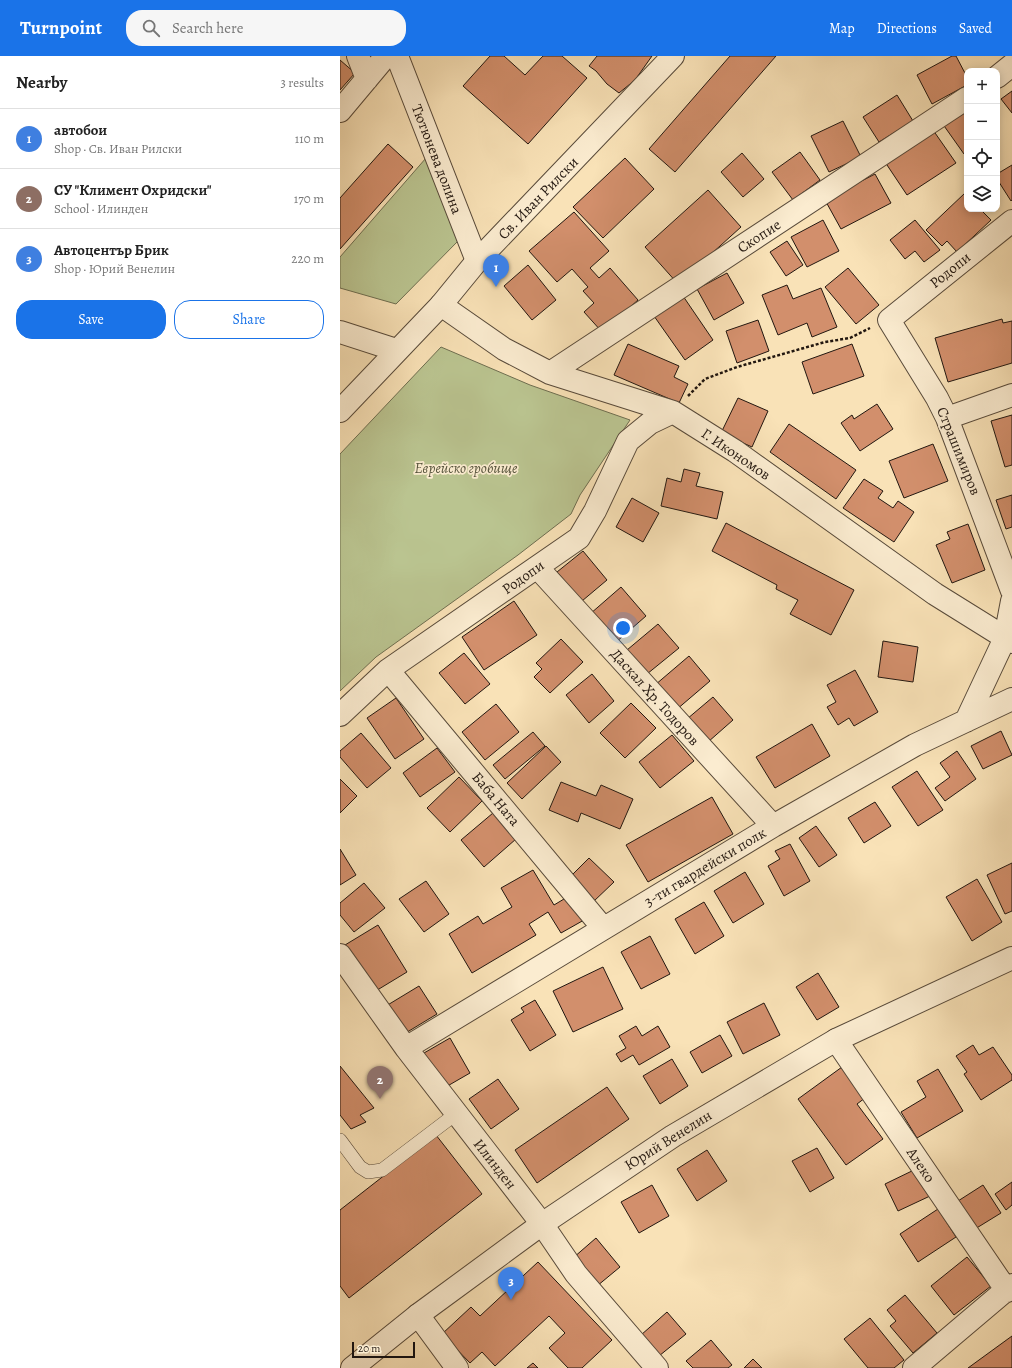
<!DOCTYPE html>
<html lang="en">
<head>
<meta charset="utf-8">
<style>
	:root { --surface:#fff; --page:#f6f6f6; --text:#222; --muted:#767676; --line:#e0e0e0; --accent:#1a73e8 }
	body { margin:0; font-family:Alegreya,serif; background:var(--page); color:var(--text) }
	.controls { position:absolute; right:12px; top:12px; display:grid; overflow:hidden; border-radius:8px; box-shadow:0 2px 10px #0003 }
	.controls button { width:36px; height:36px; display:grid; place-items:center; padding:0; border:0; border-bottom:1px solid var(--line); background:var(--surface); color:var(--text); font:20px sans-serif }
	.scale { position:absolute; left:12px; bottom:10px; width:63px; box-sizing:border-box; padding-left:4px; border:2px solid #221710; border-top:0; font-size:11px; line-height:14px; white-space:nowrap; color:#221710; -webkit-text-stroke:3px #fbecd0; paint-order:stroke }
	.you { position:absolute; left:283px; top:572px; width:14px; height:14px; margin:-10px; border:3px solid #fff; border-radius:50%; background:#1a73e8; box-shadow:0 0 0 6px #1a73e833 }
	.badge { display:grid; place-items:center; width:26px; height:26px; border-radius:50%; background:var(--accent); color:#fff; font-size:13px; font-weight:700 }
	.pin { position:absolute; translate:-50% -33px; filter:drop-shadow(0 1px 2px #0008) }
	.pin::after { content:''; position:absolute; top:21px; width:14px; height:12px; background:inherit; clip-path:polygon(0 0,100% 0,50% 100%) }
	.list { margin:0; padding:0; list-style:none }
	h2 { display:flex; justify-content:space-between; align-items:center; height:52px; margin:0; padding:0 16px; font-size:17px }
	h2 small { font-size:13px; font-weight:400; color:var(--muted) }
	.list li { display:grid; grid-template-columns:26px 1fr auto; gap:12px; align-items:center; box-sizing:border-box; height:60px; padding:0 16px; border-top:1px solid var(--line) }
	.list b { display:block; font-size:15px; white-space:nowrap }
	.list p { margin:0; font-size:13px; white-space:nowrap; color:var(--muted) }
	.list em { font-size:13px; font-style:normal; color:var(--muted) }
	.actions { display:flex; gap:8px; padding:12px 16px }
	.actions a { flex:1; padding:9px 0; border:1px solid var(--accent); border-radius:16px; text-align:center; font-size:14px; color:var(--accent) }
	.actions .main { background:var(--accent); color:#fff }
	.icon { flex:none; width:22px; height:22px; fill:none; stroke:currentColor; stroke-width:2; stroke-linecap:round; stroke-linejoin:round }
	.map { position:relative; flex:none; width:672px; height:1312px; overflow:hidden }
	header { display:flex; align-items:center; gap:24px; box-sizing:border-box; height:56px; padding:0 20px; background:var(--accent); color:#fff }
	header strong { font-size:19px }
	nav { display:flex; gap:22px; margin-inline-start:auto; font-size:14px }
	.search { width:280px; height:36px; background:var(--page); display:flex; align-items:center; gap:10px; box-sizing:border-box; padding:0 14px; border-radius:16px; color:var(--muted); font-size:15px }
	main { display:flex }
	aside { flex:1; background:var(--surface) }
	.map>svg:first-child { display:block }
</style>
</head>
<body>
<header>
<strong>Turnpoint</strong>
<div class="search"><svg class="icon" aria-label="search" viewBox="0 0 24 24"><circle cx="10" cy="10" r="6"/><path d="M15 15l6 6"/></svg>Search here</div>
<nav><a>Map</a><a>Directions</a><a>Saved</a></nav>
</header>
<main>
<aside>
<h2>Nearby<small>3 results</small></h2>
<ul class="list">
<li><span class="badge" style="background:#3f7fe0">1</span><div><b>автобои</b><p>Shop · Св. Иван Рилски</p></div><em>110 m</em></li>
<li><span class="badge" style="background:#8d6e63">2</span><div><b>СУ &quot;Климент Охридски&quot;</b><p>School · Илинден</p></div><em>170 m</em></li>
<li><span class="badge" style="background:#3f7fe0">3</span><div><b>Автоцентър Брик</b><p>Shop · Юрий Венелин</p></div><em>220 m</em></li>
</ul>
<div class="actions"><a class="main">Save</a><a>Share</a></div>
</aside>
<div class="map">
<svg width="672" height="1312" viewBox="0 0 672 1312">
	<rect width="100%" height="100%" fill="#f9e2b7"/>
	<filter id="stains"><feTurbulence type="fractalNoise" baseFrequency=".005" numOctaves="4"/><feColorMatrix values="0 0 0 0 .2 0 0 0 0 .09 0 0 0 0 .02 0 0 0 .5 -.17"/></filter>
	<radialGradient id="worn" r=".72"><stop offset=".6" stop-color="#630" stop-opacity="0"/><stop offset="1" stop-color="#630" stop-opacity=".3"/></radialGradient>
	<path fill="#bac490" stroke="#6e6e50" d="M86 102 118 185 56 248 0 232V201Z
		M101 291 190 329 290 364 240 439 231 458 178 499 36 601 0 635V398Z"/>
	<path fill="#d28f6c" stroke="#221710" d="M150 0H164L185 19 203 0H222L247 22 188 88 123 30Z
		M257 0H312L295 24 279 37 267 28 256 15 249 10Z
		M390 0H436L335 116 309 93Z
		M612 0H616L627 21V29L592 48 577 19Z
		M0 4 15 17 0 34Z
		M672 35V57L661 43Z
		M557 39 573 65 539 86 523 61Z
		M627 50V96L624 98 602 67Z
		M503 65 521 101 489 116 471 80Z
		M593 74 616 107 567 139 545 106Z
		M48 88 73 111 0 193V142Z
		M460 96 480 124 453 144 432 116Z
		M402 97 424 123 403 141 381 116Z
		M285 102 314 133 263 182 233 151Z
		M672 109V144L671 145 657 123V118Z
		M535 118 551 147 501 173 485 144Z
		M368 134 401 171 338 228 305 191Z
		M625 137 627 139V153H640L651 164 617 196 607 185 602 190 586 174Z
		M234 156 269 195 250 212 259 222 270 212 298 244 262 276 244 256 254 247 243 235 248 231 232 213 217 226 189 195Z
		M483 164 499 195 467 211 451 181Z
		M575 164 600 194 584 206 575 195 565 203 550 184Z
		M447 185 463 209 446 220 430 196Z
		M188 209 216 244 192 264 164 230Z
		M508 212 539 249 516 268 485 231Z
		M387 217 404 247 374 264 357 233Z
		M447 229 453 243 481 232 497 271 472 281 467 267 438 279 422 239Z
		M343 240 373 284 345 304 314 260Z
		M662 263 663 267 672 265V307L608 326 595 282Z
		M418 264 429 295 397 307 386 275Z
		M288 288 339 310 334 321 348 328 339 347 274 319Z
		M512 288 524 320 473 338 462 306Z
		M398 342 428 355 412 391 381 377Z
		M537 348 553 373 520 395 501 367 512 359 514 363Z
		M672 359V409L665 411 651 365Z
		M449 368 516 414 496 443 430 396Z
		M593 388 608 425 564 442 549 405Z
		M344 413 360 417 356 430 383 436 377 463 321 450 327 422 341 426Z
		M524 423 543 435 538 442 553 452 558 445 574 456 554 486 503 452Z
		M672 439V471L666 473 656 444Z
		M292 442 319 457 303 486 276 471Z
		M386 467 514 534 491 579 450 558 458 544 436 533 437 529 372 495Z
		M628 468 645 514 612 527 596 489 610 483 607 476Z
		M243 495 267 524 242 545 217 516Z
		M281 531 306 560 275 587 250 558Z
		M174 545 197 579 144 614 122 581Z
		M318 568 339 592 307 618 287 594Z
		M221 583 243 606 210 637 194 621 202 613 196 607Z
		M543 585 578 591 573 626 538 621Z
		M124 597 150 628 125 648 99 617Z
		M349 600 370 625 336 654 315 629Z
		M515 614 538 656 514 670 509 662 498 669 487 651 496 646 487 629Z
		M252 618 274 645 249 667 226 639Z
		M373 641 393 664 368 686 347 663Z
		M56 642 84 683 55 703 27 662Z
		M291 647 316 672 285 702 260 677Z
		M156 648 179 676 145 704 122 676Z
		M472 668 490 700 435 732 416 701Z
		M661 675 672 699 643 713 631 690Z
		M193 676 205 690 165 723 153 709Z
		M21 677 51 712 27 732 0 701V695Z
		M332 679 354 705 320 732 299 706Z
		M206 690 221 706 182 743 167 727Z
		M97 692 115 716 80 741 63 717Z
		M617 695 636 723 605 745 595 732 610 721 600 707Z
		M577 715 603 754 578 770 552 731Z
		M119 721 142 745 110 776 87 752Z
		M0 723 17 740 0 757Z
		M221 726 256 740 261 729 293 743 280 773 241 757 238 766 209 754Z
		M372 741 393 778 308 826 286 789Z
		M535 746 551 770 524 787 508 762Z
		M153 757 176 783 144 811 121 784Z
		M476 770 497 799 479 811 459 782Z
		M450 788 470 825 444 840 428 810 440 803 435 795Z
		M0 793 16 819 0 829Z
		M249 802 274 826 253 846 229 822Z
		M672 807V855L665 858 647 819Z
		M193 814 214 849 229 840 244 864 221 877 208 856 189 868 196 879 132 917 109 878 138 860 143 868 172 851 161 832Z
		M405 816 424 848 393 867 374 835Z
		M637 823 662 866 632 885 606 841Z
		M86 825 109 858 84 876 59 843Z
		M24 827 45 852 14 876 0 859V847Z
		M364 846 384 880 355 898 335 863Z
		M38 869 67 916 34 936 5 889Z
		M310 880 330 918 301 933 281 896Z
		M263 911 283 953 233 976 213 935Z
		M478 917 499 951 477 964 456 931Z
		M79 930 97 958 64 978 46 950Z
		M195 944 216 979 190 995 171 964 184 956 181 952Z
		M424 947 440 979 403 998 387 966Z
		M296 970 302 980 318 970 330 991 299 1009 293 999 281 1006 276 998 286 992 279 980Z
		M380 979 392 1000 362 1017 350 996Z
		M110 982 130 1017 104 1032 84 997Z
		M633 989 639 999 653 991 672 1019V1024L641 1044 624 1018 627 1016 616 1000Z
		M332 1003 348 1030 320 1048 303 1020Z
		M0 1010 34 1052 20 1059 26 1066 11 1073 0 1059Z
		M502 1011 525 1042 517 1048 543 1083 506 1109 458 1043Z
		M598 1013 623 1055 577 1082 561 1056 586 1041 577 1025Z
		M158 1023 179 1053 151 1073 129 1043Z
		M267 1031 289 1063 197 1127 175 1094Z
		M96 1079 142 1138 9 1242 0 1230V1154Z
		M477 1092 494 1122 470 1136 452 1105Z
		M367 1094 387 1125 357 1145 337 1113Z
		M576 1113 590 1140 558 1155 545 1128Z
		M672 1126V1149L666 1154 655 1138Z
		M312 1129 329 1160 299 1177 281 1146Z
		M643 1129 661 1157 635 1173 618 1145Z
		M598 1153 616 1181 578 1206 560 1178Z
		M256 1182 280 1211 257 1230 233 1202Z
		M627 1201 651 1230 614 1259 591 1230Z
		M198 1206 272 1284 242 1312H228L209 1292 225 1277 209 1260 155 1310 142 1296 130 1307 102 1278 131 1251 140 1260Z
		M565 1239 597 1277 573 1297 550 1270 556 1265 547 1254Z
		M327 1256 346 1278 319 1300 301 1279Z
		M530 1262 564 1304 554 1312H528L504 1283Z
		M672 1280V1312H628Z
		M371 1284 392 1309 388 1312H353L346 1305Z
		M413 1303 422 1312H404Z
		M193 1307 198 1312H187Z"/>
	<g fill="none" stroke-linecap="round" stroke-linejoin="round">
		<defs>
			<path id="service" d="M0 1084 20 1111 28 1116 42 1114 117 1057"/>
			<path id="minor" d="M18 0 27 23
				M57 0 137 205
				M657 21 672 9
				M0 55 46 0
				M672 165 549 264 597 342 607 362 672 535
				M101 249 164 293 210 317 333 356 395 395 595 538 672 586
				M0 276 56 294
				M210 317 627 42
				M607 362 672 339
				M197 511 433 770
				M48 614 263 872
				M0 659 48 614 239 482 255 455 288 385 310 367 333 356
				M626 665 665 582 672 545
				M0 899 66 992 202 1168 236 1218 317 1312
				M496 984 667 1235
				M66 992 433 770 575 689 672 643
				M78 1259 117 1312
				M574 1312 672 1229"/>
			<path id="tertiary" d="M0 355 101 249 137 205 333 0
				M12 1312 78 1259 202 1168 333 1080 496 984 672 902"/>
		</defs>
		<use href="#service" stroke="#584a3a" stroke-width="14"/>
		<use href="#minor" stroke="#584a3a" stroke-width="24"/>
		<use href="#tertiary" stroke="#584a3a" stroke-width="24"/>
		<path stroke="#221710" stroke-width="2.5" stroke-dasharray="3 2" stroke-linecap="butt" d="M348 340 365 323 397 311 485 286 510 282 530 272"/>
		<use href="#service" stroke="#fbecd0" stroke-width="13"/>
		<use href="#minor" stroke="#fbecd0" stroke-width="22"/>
		<use href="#tertiary" stroke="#fbecd0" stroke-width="22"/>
	</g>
	<g text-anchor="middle" stroke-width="3.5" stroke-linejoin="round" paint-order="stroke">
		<g font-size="15" fill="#221710" stroke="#fbecd0">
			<text transform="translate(97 103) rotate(69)" y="5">Тютюнева долина</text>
			<text transform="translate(198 142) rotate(-46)" y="5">Св. Иван Рилски</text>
			<text transform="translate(419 180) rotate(-33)" y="5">Скопие</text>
			<text transform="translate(610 214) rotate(-39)" y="5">Родопи</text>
			<text transform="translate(619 395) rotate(68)" y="5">Страшимиров</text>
			<text transform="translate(396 398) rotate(34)" y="5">Г. Икономов</text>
			<text transform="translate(183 521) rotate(-35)" y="5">Родопи</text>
			<text transform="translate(315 641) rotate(48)" y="5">Даскал Хр. Тодоров</text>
			<text transform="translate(156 743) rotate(50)" y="5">Баба Ната</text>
			<text transform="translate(365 811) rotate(-31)" y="5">3-ти гвардейски полк</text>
			<text transform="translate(328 1084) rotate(-32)" y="5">Юрий Венелин</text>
			<text transform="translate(155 1108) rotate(52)" y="5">Илинден</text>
			<text transform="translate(581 1109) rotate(56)" y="5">Алеко</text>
		</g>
		<g font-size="15" font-style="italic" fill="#57543d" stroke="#fbecd0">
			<text x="126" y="417">Еврейско гробище</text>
		</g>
	</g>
	<rect width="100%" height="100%" filter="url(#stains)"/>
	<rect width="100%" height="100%" fill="url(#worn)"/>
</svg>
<div class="controls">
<button>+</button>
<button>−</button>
<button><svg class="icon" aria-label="locate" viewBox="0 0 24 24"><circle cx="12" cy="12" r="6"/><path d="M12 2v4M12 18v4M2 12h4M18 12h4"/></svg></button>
<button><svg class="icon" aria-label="layers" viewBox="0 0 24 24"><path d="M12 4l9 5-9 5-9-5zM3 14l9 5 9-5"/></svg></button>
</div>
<div class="scale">20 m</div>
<div class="you"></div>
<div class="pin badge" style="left:156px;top:231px;background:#3f7fe0">1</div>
<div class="pin badge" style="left:40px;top:1043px;background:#8d6e63">2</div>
<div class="pin badge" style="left:171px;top:1244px;background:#3f7fe0">3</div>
</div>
</main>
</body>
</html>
